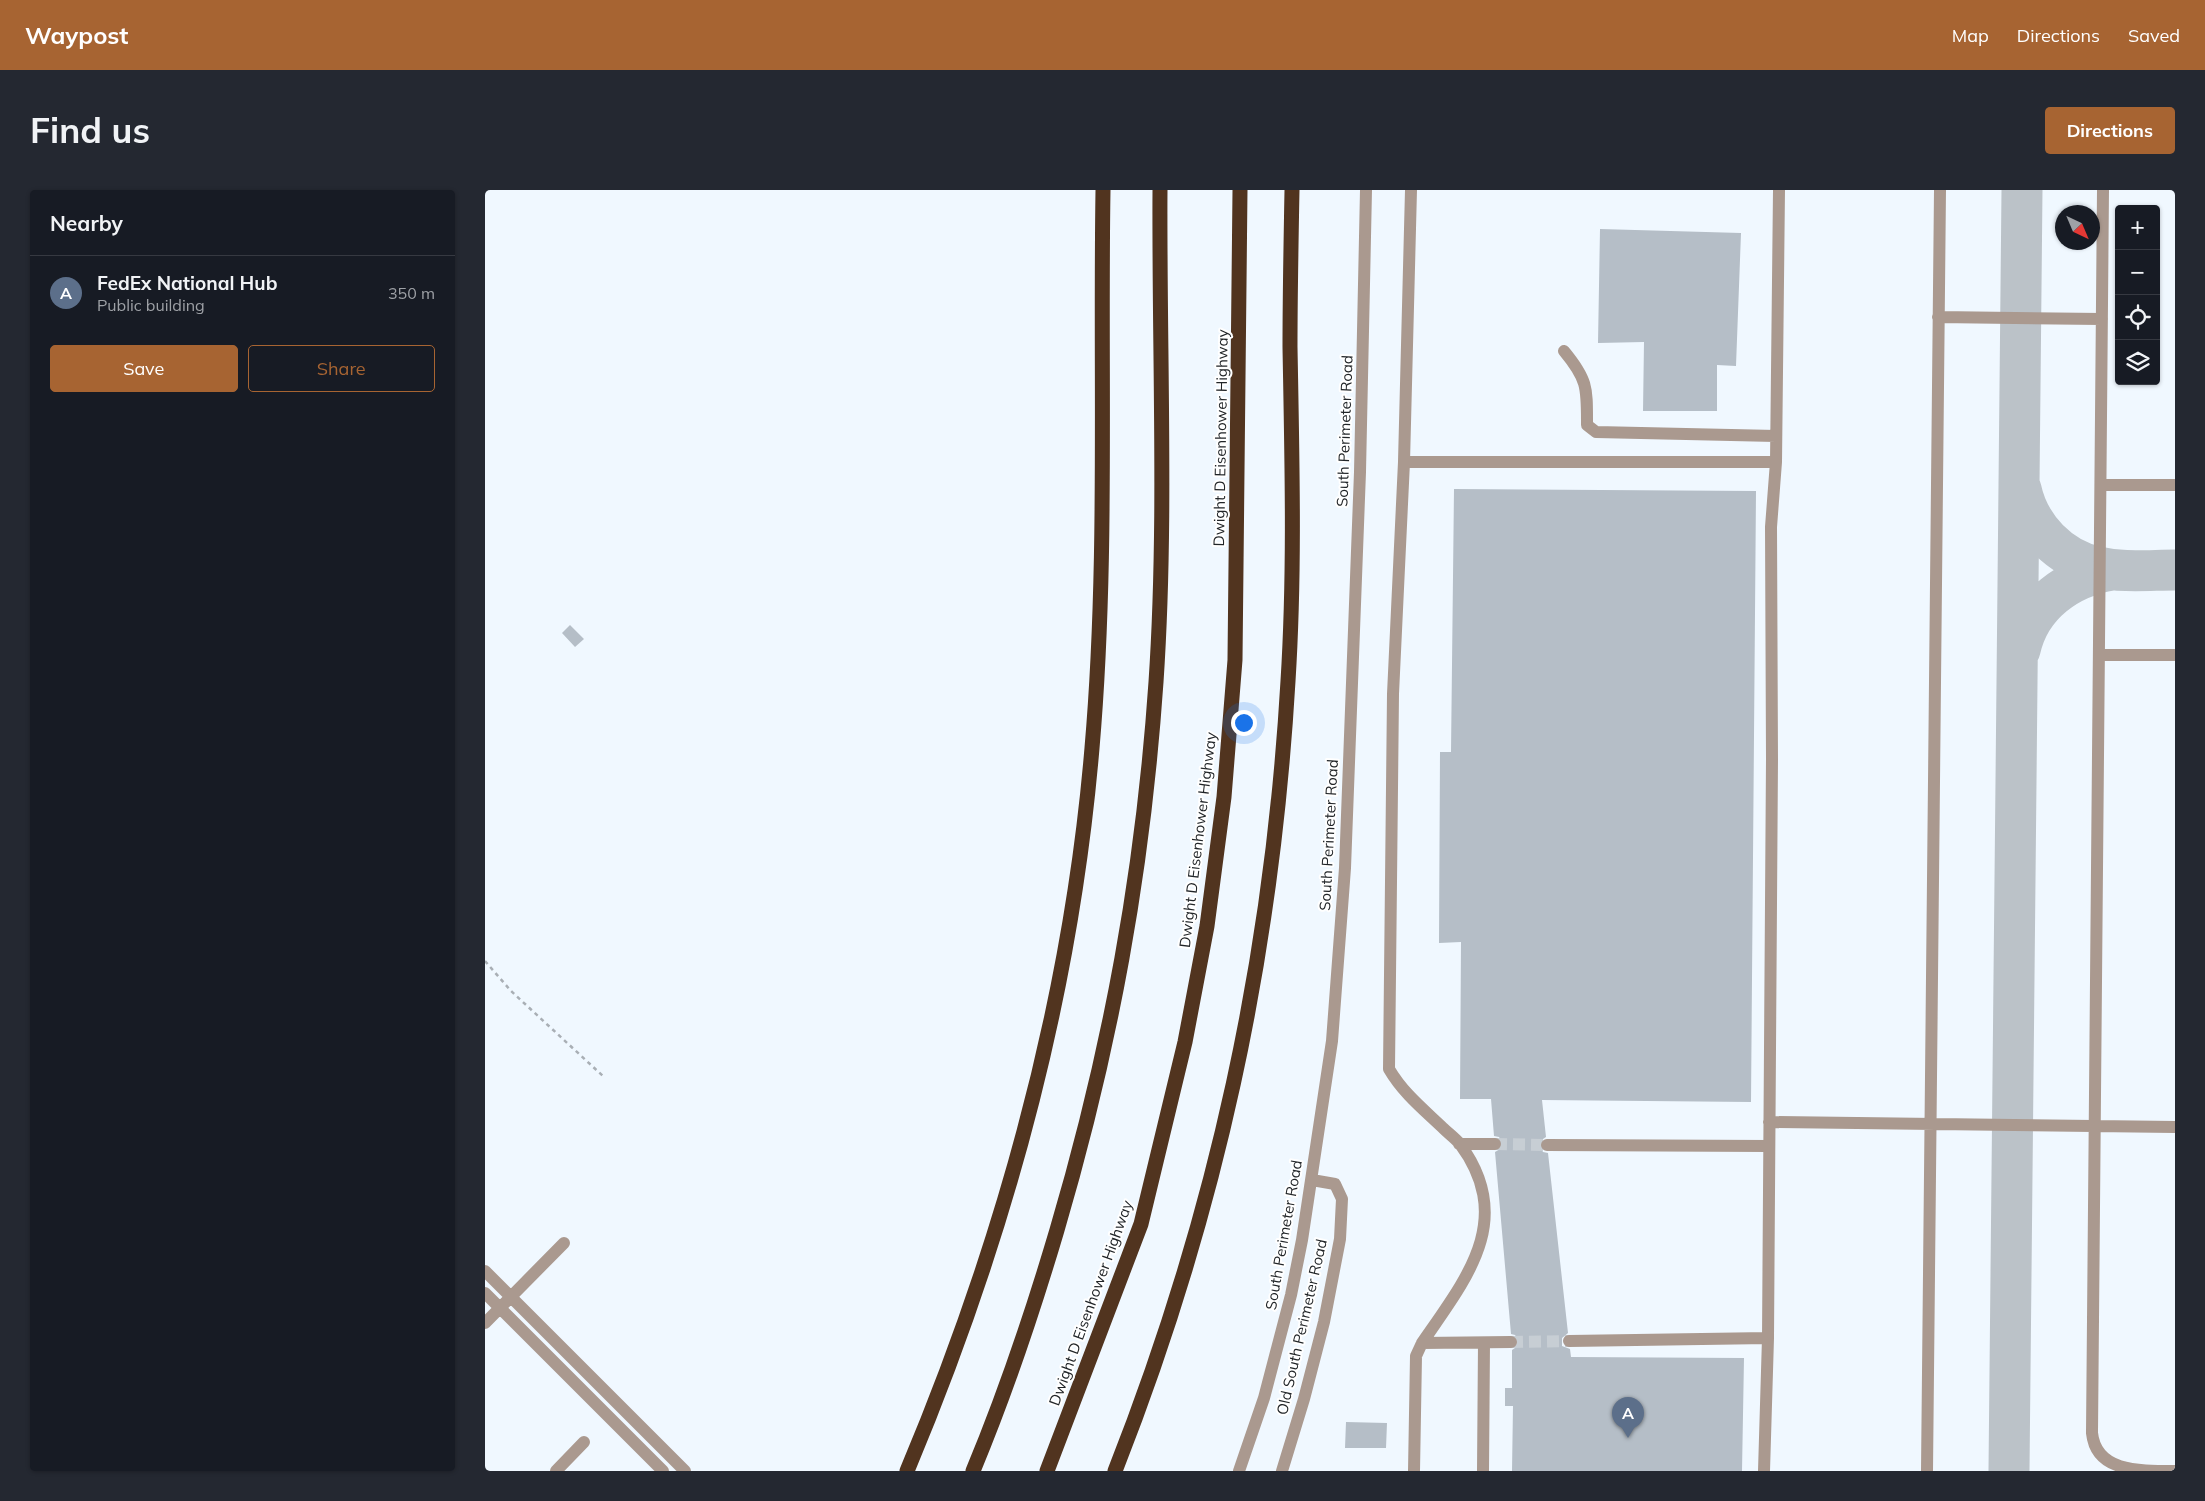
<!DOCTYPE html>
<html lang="en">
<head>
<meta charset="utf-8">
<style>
	:root { --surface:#171b24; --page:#242831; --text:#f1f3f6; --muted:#9ea1a6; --line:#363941; --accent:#a76432 }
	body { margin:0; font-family:Mulish,sans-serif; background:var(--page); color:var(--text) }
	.controls { position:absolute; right:15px; top:15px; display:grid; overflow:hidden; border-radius:5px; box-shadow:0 1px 4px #0004 }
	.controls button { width:45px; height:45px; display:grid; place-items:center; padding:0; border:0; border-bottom:1px solid var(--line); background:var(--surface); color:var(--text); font:25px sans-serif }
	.compass { position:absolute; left:1570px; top:15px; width:45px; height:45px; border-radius:50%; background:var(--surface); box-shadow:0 1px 4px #0004; rotate:136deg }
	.you { position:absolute; left:758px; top:532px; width:18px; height:18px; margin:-12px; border:4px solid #fff; border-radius:50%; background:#1a73e8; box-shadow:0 0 0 8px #1a73e833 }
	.badge { display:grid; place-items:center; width:32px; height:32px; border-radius:50%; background:var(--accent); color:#fff; font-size:16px; font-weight:700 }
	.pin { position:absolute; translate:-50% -41px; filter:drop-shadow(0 1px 2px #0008) }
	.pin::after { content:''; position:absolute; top:26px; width:18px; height:15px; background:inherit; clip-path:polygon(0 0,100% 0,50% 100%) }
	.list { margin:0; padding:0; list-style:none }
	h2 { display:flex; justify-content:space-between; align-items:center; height:65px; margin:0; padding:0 20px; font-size:21px }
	h2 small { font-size:16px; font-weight:400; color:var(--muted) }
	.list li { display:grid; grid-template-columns:32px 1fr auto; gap:15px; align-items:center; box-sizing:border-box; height:75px; padding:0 20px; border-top:1px solid var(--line) }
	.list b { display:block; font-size:19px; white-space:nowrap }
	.list p { margin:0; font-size:16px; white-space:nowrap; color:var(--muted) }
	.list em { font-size:16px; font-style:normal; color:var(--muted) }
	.actions { display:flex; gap:10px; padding:15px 20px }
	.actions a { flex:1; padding:11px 0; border:1px solid var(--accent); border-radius:5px; text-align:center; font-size:18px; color:var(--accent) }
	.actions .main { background:var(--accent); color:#fff }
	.icon { flex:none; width:28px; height:28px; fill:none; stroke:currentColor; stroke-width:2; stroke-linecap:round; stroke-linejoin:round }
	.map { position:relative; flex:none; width:1690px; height:1281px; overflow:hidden; border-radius:5px }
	header { display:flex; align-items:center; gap:30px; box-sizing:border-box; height:70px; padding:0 25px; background:var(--accent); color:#fff }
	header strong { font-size:24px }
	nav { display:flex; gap:28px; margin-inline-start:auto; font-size:18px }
	.intro { display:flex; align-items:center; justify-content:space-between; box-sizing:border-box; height:120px; padding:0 30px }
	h1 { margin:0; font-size:35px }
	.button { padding:12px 22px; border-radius:5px; background:var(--accent); color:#fff; font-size:18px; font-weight:700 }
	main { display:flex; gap:30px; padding:0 30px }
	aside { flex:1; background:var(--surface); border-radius:5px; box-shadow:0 1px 4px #0004 }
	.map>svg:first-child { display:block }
</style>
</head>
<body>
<header>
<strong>Waypost</strong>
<nav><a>Map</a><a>Directions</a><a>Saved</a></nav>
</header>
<div class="intro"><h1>Find us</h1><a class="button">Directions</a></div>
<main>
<aside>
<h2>Nearby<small></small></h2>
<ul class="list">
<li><span class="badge" style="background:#5c6f8a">A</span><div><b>FedEx National Hub</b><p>Public building</p></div><em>350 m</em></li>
</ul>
<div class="actions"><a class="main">Save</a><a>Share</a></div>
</aside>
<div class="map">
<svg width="1690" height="1281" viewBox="0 0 1690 1281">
	<rect width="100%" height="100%" fill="#f0f8ff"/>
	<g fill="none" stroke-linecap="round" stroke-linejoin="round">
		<path stroke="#bbc2c8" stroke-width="41" d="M1536 299C1544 337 1575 369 1613 377 1637 383 1665 380 1690 380
			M1535 460C1545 414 1584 387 1627 380
			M1524 1281 1537 0"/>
	</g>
	<path fill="#b5bec7" d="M1115 39 1256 43 1251 176 1232 175V221H1158L1159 152 1113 153Z
		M969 299 1271 301 1266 912 1057 910 1061 947 1055 951 1054 954 1058 962 1063 963 1083 1143 1077 1148V1156L1085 1159 1086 1167 1259 1168 1257 1281H1027L1028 1216H1020V1198H1027V1160L1033 1156 1034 1151 1030 1145 1026 1144 1010 962 1017 958 1018 954 1014 947 1009 946 1006 909H975L976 752 954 753 955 562H966Z
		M85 435 99 449 90 457 77 443Z
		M861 1232 902 1233 901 1258H860Z"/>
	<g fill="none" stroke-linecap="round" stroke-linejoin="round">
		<path stroke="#c7ced4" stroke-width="12" stroke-dasharray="12 6" stroke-linecap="butt" d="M1010 954 1062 955
			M1026 1152 1084 1151"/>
		<path stroke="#a9afb5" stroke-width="2.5" stroke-dasharray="4 4" stroke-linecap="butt" d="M0 771 26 801 119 887"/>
		<path stroke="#aa998f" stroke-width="12" d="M926 0 919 272 908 504 904 879C918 903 938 919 958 938 963 943 970 948 975 954 1031 1030 981 1089 937 1153
			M1618 0 1607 1243C1611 1281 1650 1281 1690 1281
			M1453 127 1617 129
			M1079 161C1103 190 1102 198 1102 235L1111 242 1291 246
			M919 272H1291
			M1616 295H1690
			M1615 465H1690
			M1284 932 1690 937
			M974 954H1010
			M1062 955 1284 956
			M0 1081 200 1281
			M0 1103 178 1281
			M0 1133 79 1053
			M1084 1151 1283 1148
			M71 1281 99 1252
			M754 1281 779 1208 806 1105 817 1050 847 851 860 678 875 282 881 0
			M797 1281 819 1209 839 1132 855 1049 857 1009 850 994 827 990
			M929 1281 931 1166 937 1153 1026 1152
			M998 1281 999 1153
			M1279 1281 1283 1148 1287 569 1286 337 1291 272 1294 0
			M1442 1281 1455 0"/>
		<path stroke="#51341f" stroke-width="15" d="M422 1281C519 1050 586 808 607 558 623 373 615 186 618 0
			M488 1281C521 1202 548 1121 572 1040 626 857 658 682 671 492 682 329 674 164 675 0
			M562 1281 656 1034 700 852 722 736 739 607 750 470 755 0
			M630 1281C731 1025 787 767 803 491 810 380 807 269 805 157 805 105 806 52 807 0"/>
	</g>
	<g text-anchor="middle" stroke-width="4" stroke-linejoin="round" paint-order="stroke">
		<g font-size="15" fill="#212528" stroke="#fff">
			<text transform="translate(860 241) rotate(-88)" y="5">South Perimeter Road</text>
			<text transform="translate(736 248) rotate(-89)" y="5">Dwight D Eisenhower Highway</text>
			<text transform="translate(844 645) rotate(-87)" y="5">South Perimeter Road</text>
			<text transform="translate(713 650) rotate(-83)" y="5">Dwight D Eisenhower Highway</text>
			<text transform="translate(799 1045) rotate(-80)" y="5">South Perimeter Road</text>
			<text transform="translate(606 1113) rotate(-70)" y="5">Dwight D Eisenhower Highway</text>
			<text transform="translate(817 1137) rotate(-77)" y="5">Old South Perimeter Road</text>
		</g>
	</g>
</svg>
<div class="controls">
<button>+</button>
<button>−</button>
<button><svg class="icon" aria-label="locate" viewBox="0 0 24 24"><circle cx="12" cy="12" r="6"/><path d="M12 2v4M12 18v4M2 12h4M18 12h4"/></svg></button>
<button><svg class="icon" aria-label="layers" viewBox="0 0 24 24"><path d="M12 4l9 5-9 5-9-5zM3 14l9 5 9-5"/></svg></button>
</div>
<svg class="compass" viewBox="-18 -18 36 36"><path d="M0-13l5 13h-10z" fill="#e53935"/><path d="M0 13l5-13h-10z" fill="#9ea1a6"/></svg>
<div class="you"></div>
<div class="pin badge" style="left:1143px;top:1248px;background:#5c6f8a">A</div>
</div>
</main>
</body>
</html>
